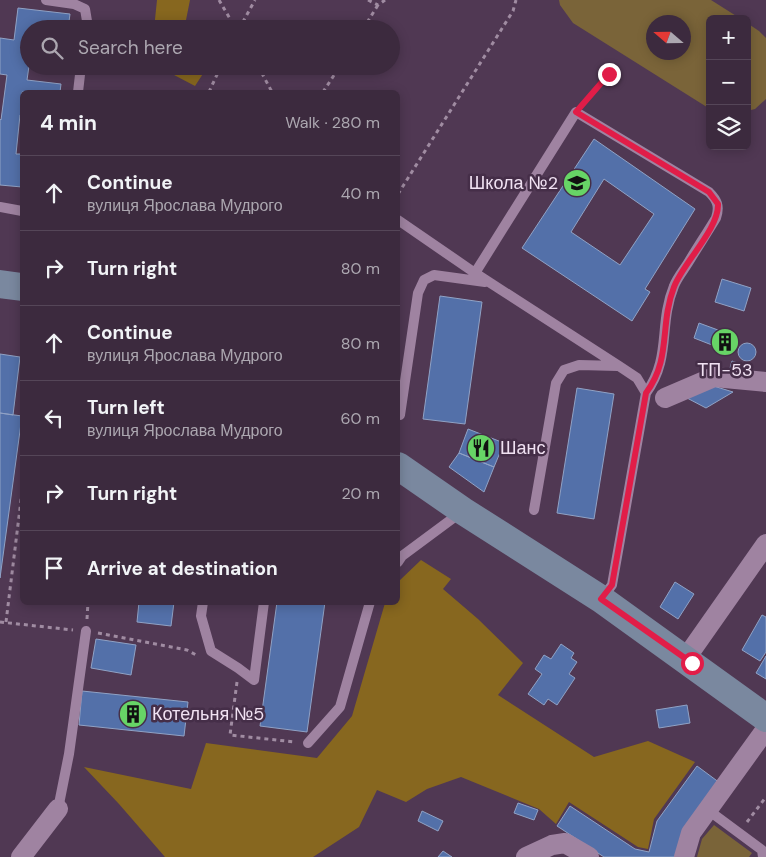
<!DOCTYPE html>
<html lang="en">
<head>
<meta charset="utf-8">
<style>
	:root { --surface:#3c2a3e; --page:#473649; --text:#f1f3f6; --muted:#aca7b0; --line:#554658 }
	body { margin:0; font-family:"DM Sans",sans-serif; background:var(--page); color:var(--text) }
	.controls { position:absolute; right:15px; top:15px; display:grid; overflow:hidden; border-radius:8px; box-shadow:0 2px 12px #0003 }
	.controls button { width:45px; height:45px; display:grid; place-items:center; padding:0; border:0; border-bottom:1px solid var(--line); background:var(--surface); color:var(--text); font:25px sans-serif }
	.compass { position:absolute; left:646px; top:15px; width:45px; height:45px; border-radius:50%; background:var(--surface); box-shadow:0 2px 12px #0003; rotate:290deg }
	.stop { position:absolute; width:15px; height:15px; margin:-11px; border:4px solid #e11d48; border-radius:50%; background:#fff }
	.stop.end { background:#e11d48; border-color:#fff; box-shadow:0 1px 5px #0008 }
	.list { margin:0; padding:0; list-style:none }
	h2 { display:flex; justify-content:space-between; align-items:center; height:65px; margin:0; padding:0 20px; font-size:21px }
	h2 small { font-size:16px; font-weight:400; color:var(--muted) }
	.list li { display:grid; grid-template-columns:32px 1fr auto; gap:15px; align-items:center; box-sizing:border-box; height:75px; padding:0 20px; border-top:1px solid var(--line) }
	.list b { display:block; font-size:19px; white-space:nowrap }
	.list p { margin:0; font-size:16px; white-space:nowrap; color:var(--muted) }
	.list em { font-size:16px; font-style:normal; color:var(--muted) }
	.icon { flex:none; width:28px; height:28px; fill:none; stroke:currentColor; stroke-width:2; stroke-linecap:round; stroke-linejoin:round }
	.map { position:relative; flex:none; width:766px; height:857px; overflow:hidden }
	.search { position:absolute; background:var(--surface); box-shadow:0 2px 12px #0003; left:20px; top:20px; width:380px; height:55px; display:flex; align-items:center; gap:12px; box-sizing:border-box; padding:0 18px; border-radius:28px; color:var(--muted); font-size:19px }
	.panel { position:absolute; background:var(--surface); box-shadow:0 2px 12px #0003; left:20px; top:90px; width:380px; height:515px; border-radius:8px }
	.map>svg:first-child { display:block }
</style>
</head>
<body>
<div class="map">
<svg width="766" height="857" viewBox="0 0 766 857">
	<rect width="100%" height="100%" fill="#503853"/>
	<path fill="#7a6439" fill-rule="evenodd" d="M559 0H711L741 19H710V109L573 23 560 5ZM654 22H684V52H654Z
		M747 23 759 31 766 38V99L755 109 747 111Z
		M714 825 752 853 749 857H697L702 839Z"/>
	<path fill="#87671f" d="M157 0H190L186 20 196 29H154Z
		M157 66H208L195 86Z
		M421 560 451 579 443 589 478 619 523 663 498 695 594 757 648 741 695 762 654 819 648 849 638 847 569 802 556 824 539 809 461 777 427 789 406 802 377 790 359 827 313 857H165L119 804 84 767 191 789 206 743 317 758 352 716 385 603 398 602V582Z"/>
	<path fill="#5370a9" stroke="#90a2c5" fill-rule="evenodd" d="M18 8 70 14 68 29H29V66L27 80 61 84 60 92H22V115H20L16 154H22V187L0 185V119L1 120 7 75 0 74V38L14 40Z
		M594 139 695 209 645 289 650 292 632 321 522 248ZM604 179 654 214 620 265 571 232Z
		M722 279 751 288 744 311 715 302Z
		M440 296 482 302 465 424 423 419Z
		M699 323 718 330 712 345 694 338Z
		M718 330 738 338 732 353 712 345Z
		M738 352a9 9 0 1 1 18 0a9 9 0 1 1-18 0Z
		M0 354 20 357 13 415 0 413Z
		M732 361 749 367 746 374 730 368Z
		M707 384 733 392 706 408 687 398Z
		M577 388 614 394 594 519 557 513Z
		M0 413 22 416 0 578Z
		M468 429 504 443 494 467 459 453Z
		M459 453 494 467 484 492 449 467Z
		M675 582 694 594 678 619 660 607Z
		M139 602H174L171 626 137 622Z
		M277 602H325L307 732 260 726Z
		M762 615 766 617V652L760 661 742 650Z
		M96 639 136 645 131 675 91 668Z
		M561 644 574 653 571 658 577 662 569 674 575 678 557 705 548 699 544 705 528 694 542 674 535 669 544 655 551 659Z
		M766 656V679L756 673Z
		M82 691 188 702 184 736 79 725Z
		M687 705 690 723 659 728 656 710Z
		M697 766 720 783 678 857H604L557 826 570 806 635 849 649 852 657 821Z
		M518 803 538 810 534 820 514 813Z
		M422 811 443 821 438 831 418 821Z
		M443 851 452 857H438Z"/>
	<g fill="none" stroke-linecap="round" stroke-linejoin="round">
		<path stroke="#a08ca2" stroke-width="3" stroke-dasharray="4 4" stroke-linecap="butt" d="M219 0 236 29
			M368 0 378 5 385 0
			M239 29 255 0
			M363 29 378 5
			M258 66 272 92
			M209 92 221 66
			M323 92 340 66
			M585 102 609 74
			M398 194 513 11 516 0
			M87 619 88 602
			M0 622 73 630
			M6 622 22 492
			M98 633 187 650 198 656
			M237 682 230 735 295 742
			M747 822 766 797"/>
		<path stroke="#9f83a1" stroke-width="10" d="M46 0 74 4 85 9 87 21 86 29
			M78 92 81 66
			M0 207 22 211
			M398 220 475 273 619 366 637 378 646 393 612 585 602 598
			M475 273 576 112 709 192C717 200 720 206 716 218 707 233 697 248 688 263 683 271 677 278 674 286 658 325 672 357 646 393
			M400 415 418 293 424 280 434 275 485 282
			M534 510 556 383 564 370 579 365 618 366
			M398 562 402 556 460 513
			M203 602 201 616 211 651 238 668 254 680 264 602
			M308 743 340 707 370 602
			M58 809 69 754 86 631
			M708 810 762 850 763 857"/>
		<path stroke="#9f83a1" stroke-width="20" d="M665 398 714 377 766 382
			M686 658 766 544
			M21 857 58 809
			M526 857 552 845 565 843 589 857
			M684 857 691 833 766 729"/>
		<path stroke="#7a889f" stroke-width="28" d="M0 284 22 287
			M398 466 463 511 601 599 766 718"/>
	</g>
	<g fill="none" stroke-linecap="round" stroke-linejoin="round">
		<path stroke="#e11d48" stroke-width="6" d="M609 74 576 112 709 192 718 204C719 229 683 263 674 287 659 326 672 358 646 393L612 585 601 599 692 663"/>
	</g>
	<defs>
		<symbol id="school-disc" viewBox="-11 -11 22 22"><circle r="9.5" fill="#67d466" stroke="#452e48"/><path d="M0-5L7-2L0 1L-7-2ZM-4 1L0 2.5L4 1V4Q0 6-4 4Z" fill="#111"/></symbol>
		<symbol id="building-disc" viewBox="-11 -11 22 22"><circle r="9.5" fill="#67d466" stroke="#452e48"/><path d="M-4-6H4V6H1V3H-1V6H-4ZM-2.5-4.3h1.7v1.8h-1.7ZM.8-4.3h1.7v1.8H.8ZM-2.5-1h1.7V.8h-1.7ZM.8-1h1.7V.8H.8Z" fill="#111"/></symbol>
		<symbol id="restaurant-disc" viewBox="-11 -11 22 22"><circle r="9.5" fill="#67d466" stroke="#452e48"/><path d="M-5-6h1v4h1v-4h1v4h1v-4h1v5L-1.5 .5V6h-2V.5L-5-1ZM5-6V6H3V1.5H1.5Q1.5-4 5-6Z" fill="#111"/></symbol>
	</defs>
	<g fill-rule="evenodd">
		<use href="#school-disc" x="561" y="167" width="32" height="32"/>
		<use href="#building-disc" x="709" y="326" width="32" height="32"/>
		<use href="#restaurant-disc" x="465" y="432" width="32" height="32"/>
		<use href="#building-disc" x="117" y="698" width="32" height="32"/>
	</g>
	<g text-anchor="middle" stroke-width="5" stroke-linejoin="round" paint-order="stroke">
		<g font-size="18" fill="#f0e1f2" stroke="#452e48" text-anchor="start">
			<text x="558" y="189" text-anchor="end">Школа №2</text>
			<text x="725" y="376" text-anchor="middle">ТП-53</text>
			<text x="500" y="454">Шанс</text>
			<text x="152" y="720">Котельня №5</text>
		</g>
	</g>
</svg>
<div class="controls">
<button>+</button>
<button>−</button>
<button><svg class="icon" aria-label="layers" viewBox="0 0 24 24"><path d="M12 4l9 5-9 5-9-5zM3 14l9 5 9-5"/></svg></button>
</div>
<svg class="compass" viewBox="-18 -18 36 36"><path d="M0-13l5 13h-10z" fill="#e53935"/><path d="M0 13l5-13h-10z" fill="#aca7b0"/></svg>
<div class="stop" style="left:692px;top:663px"></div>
<div class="stop end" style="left:609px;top:74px"></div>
<div class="search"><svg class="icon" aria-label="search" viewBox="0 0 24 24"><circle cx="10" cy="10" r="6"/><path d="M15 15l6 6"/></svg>Search here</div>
<section class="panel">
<h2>4 min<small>Walk · 280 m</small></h2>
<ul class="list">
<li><svg class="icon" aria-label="ahead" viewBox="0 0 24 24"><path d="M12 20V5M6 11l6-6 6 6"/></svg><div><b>Continue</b><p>вулиця Ярослава Мудрого</p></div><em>40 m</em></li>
<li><svg class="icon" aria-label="right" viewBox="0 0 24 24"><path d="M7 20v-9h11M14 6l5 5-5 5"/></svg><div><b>Turn right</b></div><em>80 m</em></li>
<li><svg class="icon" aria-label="ahead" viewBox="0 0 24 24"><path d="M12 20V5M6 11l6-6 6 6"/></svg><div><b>Continue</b><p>вулиця Ярослава Мудрого</p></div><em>80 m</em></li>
<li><svg class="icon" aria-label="left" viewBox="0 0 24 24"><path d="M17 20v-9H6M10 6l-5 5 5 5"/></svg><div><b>Turn left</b><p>вулиця Ярослава Мудрого</p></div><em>60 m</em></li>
<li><svg class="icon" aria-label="right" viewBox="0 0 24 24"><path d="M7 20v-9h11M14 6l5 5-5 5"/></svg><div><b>Turn right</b></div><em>20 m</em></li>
<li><svg class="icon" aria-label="arrive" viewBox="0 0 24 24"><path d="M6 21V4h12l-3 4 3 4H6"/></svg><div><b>Arrive at destination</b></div></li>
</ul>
</section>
</div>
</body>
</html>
